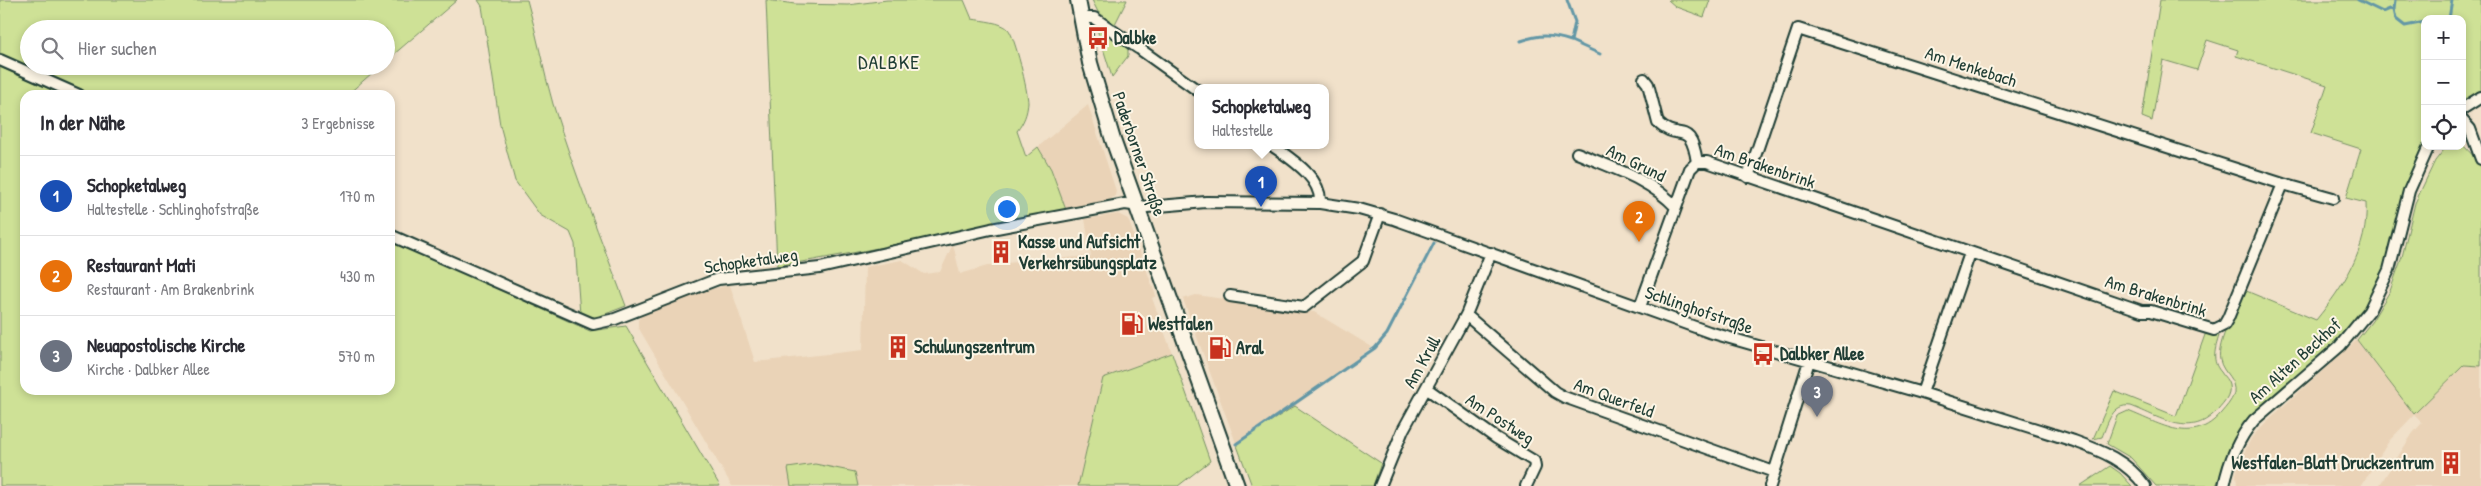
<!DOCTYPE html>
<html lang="de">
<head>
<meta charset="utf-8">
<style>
	:root { --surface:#fff; --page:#f7f7f7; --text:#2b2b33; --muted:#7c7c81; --line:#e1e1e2; --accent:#c8321e }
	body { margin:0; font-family:"Patrick Hand",sans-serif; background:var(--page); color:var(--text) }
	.controls { position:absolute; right:15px; top:15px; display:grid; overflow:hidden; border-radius:10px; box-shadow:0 2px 8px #0003 }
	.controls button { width:45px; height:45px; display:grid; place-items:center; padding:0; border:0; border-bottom:1px solid var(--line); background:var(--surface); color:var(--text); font:25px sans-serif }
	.you { position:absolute; left:1006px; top:208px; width:18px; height:18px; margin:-12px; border:4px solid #fff; border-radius:50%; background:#1a73e8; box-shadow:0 0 0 8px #1a73e833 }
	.badge { display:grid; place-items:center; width:32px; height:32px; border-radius:50%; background:var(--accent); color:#fff; font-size:16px; font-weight:700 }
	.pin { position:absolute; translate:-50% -41px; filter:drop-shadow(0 1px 2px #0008) }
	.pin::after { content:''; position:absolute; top:26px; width:18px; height:15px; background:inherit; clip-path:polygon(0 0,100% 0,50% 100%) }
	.popup { position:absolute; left:1194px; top:84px; width:135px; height:65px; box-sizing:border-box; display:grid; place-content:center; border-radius:10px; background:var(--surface); filter:drop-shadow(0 1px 4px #0005); font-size:16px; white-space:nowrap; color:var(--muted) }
	.popup b { font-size:19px; color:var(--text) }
	.popup::after { content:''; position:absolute; left:50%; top:100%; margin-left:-10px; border:10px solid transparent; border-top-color:var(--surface) }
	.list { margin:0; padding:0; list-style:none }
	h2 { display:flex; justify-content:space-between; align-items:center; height:65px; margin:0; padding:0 20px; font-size:21px }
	h2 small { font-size:16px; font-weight:400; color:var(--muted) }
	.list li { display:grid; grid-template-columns:32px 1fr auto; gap:15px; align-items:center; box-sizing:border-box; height:80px; padding:0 20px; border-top:1px solid var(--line) }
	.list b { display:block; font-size:19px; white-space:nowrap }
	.list p { margin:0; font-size:16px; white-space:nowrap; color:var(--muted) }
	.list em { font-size:16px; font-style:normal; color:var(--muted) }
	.icon { flex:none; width:28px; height:28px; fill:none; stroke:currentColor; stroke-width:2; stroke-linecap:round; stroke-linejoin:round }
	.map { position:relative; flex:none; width:2481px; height:486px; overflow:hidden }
	.search { position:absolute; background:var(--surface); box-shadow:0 2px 8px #0003; left:20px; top:20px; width:375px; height:55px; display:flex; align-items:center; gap:12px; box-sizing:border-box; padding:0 18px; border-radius:28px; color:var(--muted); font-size:19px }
	.panel { position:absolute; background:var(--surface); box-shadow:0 2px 8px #0003; left:20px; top:90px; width:375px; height:305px; border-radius:15px }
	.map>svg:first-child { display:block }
</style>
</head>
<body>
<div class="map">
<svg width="2481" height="486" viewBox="0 0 2481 486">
	<rect width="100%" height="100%" fill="#f1e1ca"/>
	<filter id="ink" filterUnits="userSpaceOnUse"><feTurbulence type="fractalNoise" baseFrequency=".02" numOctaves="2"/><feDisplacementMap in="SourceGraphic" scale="10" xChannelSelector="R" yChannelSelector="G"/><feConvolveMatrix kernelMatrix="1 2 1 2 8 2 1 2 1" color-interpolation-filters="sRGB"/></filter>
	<g filter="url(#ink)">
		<path fill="#ead3b7" d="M1088 105 1116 191 1115 196 1107 202 1066 210 1051 169 1038 147Z
			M1118 214 1128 219 1156 296 1152 298 1172 353 1103 378 1078 486H732L638 327V320L643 313 693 293 730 285 755 362 863 350 865 267 902 260 924 274 940 272 953 244 960 274 994 264 1091 256 1085 219Z
			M1196 295 1314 312 1372 347 1295 406 1236 443 1183 299Z
			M2357 340 2414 414 2464 365 2481 366V486H2379L2413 433 2422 423 2414 415 2389 441 2361 486H2237L2236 474 2239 463 2252 437 2267 421Z"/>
		<path fill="#cee196" stroke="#768f65" d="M0 0H457L386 61V29H29V66H380L347 95H91L0 55Z
			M478 0H527C537 34 543 70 553 104 574 172 601 239 626 306L590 320 580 315 575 244 570 232 540 215 515 181 500 125 482 6Z
			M766 0 795 4 848 5 887 0H964L972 19C983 21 1001 22 1008 29 1015 36 1028 92 1028 103 1027 114 1024 122 1017 131L1026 157 1038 147 1051 169 1066 210C970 228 874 251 777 266Z
			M1092 0H1127L1115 24 1098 12Z
			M1668 0H1710L1704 17 1676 7Z
			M2160 0H2481V91L2462 103V19H2425V143L2408 179 2394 238 2376 289 2360 314 2337 343 2251 417 2240 430 2232 445 2216 486H2156L2131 458 2107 444 2117 416 2128 411C2161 424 2193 446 2221 413 2226 407 2231 402 2234 394 2236 378 2223 374 2220 360 2216 343 2237 306 2244 290L2316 320C2343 287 2369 248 2366 203L2346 198 2361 149 2311 133 2327 85 2236 56 2238 50 2207 40 2197 70 2163 60 2152 121 2142 117Z
			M1102 28 1128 48V56L1112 77 1097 29Z
			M0 67 64 95H25V390H390V240L590 331 626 326 720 486H0Z
			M2462 144 2481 164V366L2464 365 2414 414 2357 340 2372 321 2390 291 2402 257 2415 203 2435 161 2447 146H2462Z
			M2206 332 2219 336C2215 349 2211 361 2221 372 2224 377 2228 380 2229 385 2231 395 2224 402 2218 409 2192 440 2162 418 2131 406 2112 403 2108 423 2102 437L2093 439 2114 391 2176 416Z
			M1172 353 1210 461 1178 486H1078L1103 378Z
			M1295 406 1381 463 1373 486H1252L1236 443Z
			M815 464 855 472 858 486H791L788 468Z
			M2110 466 2120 473 2132 486H2080Z"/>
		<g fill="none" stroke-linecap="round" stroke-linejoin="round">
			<path stroke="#6397a6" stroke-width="3" d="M2358 0 2383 12 2390 9 2394 10 2396 19 2405 26 2425 22
				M2394 10 2395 0
				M2449 19 2452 0
				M1521 41C1540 34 1552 35 1571 41L1575 22 1567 0
				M1571 41 1600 54
				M1236 444 1375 348 1387 334 1434 243"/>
			<defs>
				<path id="minor" d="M1080 18H1094L1138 48
					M1141 50 1197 90
					M0 60 79 95
					M1644 79 1648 84 1658 123C1679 143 1690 118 1697 162
					M2462 109 2481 97
					M2462 120 2470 129 2481 159
					M1273 146C1291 159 1322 178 1320 203
					M1577 153C1612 168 1650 179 1676 207
					M1748 177 1798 29 2283 184 2333 198
					M390 235 593 324 615 319 718 279 820 268 991 229 1125 204 1147 207 1206 202 1320 203 1359 209 1394 219 1709 332 1922 393 2074 441C2102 451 2127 461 2145 486
					M1230 296 1304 307 1363 261 1380 214
					M1640 307 1690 169 1697 162H1707L2142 311H2151L2214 330 2224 325 2228 318 2283 184
					M1466 315 1555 392 1564 397 1774 472
					M1426 388 1496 438 1534 461 1535 467 1526 486
					M1922 393 1970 253
					M1380 486 1403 430 1466 315 1491 253
					M1770 486 1809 361
					M2224 486C2229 461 2237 440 2254 420L2340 346 2369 311 2389 270 2409 191 2429 146"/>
				<path id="major" d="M1078 0 1090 63 1113 140 1237 486"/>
			</defs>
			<use href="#minor" stroke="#1f3d34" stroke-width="14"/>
			<use href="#major" stroke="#1f3d34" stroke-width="18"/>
			<use href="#minor" stroke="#fcf5e5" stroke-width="10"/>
			<use href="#major" stroke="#fcf5e5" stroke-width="14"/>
		</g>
	</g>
	<defs>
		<symbol id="bus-bare" viewBox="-9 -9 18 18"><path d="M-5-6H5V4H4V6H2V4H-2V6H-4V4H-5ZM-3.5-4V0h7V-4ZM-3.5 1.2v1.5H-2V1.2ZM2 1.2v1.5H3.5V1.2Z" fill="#c8321e" stroke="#fcf5e5" stroke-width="2.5" paint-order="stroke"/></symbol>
		<symbol id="building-bare" viewBox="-9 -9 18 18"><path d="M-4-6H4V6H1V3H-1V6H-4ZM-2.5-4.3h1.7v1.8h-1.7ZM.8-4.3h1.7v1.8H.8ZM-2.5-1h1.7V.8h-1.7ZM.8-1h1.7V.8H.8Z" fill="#c8321e" stroke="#fcf5e5" stroke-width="2.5" paint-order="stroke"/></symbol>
		<symbol id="fuel-bare" viewBox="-9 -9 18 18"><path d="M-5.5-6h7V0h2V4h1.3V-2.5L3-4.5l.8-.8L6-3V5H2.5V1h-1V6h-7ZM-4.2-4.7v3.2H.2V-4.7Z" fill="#c8321e" stroke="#fcf5e5" stroke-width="2.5" paint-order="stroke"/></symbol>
	</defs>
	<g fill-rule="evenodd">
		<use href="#bus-bare" x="1082" y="22" width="32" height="32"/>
		<use href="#building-bare" x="985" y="236" width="32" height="32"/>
		<use href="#fuel-bare" x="1116" y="308" width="32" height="32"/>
		<use href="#building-bare" x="882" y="331" width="32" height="32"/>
		<use href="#fuel-bare" x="1204" y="332" width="32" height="32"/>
		<use href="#bus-bare" x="1747" y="338" width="32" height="32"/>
		<use href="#building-bare" x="2435" y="447" width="32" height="32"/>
	</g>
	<g text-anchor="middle" stroke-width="4" stroke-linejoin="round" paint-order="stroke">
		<g font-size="18" font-weight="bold" fill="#1f3d34" stroke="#fcf5e5" text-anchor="start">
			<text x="1114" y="44">Dalbke</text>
			<text x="1018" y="248">Kasse und Aufsicht<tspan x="1018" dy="21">Verkehrsübungsplatz</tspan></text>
			<text x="1148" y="330">Westfalen</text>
			<text x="914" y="353">Schulungszentrum</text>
			<text x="1236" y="354">Aral</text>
			<text x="1780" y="360">Dalbker Allee</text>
			<text x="2434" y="469" text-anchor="end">Westfalen-Blatt Druckzentrum</text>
		</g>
		<g font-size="18" fill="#1f3d34" stroke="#fcf5e5">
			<text transform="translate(1971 67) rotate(18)" y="6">Am Menkebach</text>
			<text transform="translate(1139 154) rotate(71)" y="6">Paderborner Straße</text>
			<text transform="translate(1636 163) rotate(26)" y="6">Am Grund</text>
			<text transform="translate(1765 166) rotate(19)" y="6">Am Brakenbrink</text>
			<text transform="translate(751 261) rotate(-8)" y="6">Schopketalweg</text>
			<text transform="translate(2156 296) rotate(17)" y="6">Am Brakenbrink</text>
			<text transform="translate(1699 310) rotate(19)" y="6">Schlinghofstraße</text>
			<text transform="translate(2295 361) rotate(-42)" y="6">Am Alten Beckhof</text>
			<text transform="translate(1422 362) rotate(-61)" y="6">Am Krull</text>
			<text transform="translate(1614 398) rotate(20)" y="6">Am Querfeld</text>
			<text transform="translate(1500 419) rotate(33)" y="6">Am Postweg</text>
		</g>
		<g font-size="20" letter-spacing="1" fill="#1f3d34" stroke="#fcf5e5">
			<text x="889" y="69">DALBKE</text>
		</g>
	</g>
</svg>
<div class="controls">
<button>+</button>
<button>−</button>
<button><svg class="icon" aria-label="locate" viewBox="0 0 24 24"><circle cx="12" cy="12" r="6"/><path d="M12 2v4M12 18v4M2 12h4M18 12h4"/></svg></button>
</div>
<div class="you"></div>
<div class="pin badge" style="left:1261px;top:207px;background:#1a4fb4">1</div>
<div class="popup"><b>Schopketalweg</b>Haltestelle</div>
<div class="pin badge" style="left:1639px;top:242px;background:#e8710a">2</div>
<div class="pin badge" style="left:1817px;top:417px;background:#6b7280">3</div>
<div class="search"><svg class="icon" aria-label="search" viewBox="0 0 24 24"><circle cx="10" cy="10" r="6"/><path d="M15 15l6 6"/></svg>Hier suchen</div>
<section class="panel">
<h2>In der Nähe<small>3 Ergebnisse</small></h2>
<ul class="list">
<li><span class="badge" style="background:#1a4fb4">1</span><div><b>Schopketalweg</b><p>Haltestelle · Schlinghofstraße</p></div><em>170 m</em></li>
<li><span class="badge" style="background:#e8710a">2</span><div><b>Restaurant Mati</b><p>Restaurant · Am Brakenbrink</p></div><em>430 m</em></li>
<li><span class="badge" style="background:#6b7280">3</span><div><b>Neuapostolische Kirche</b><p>Kirche · Dalbker Allee</p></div><em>570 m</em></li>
</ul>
</section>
</div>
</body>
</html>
